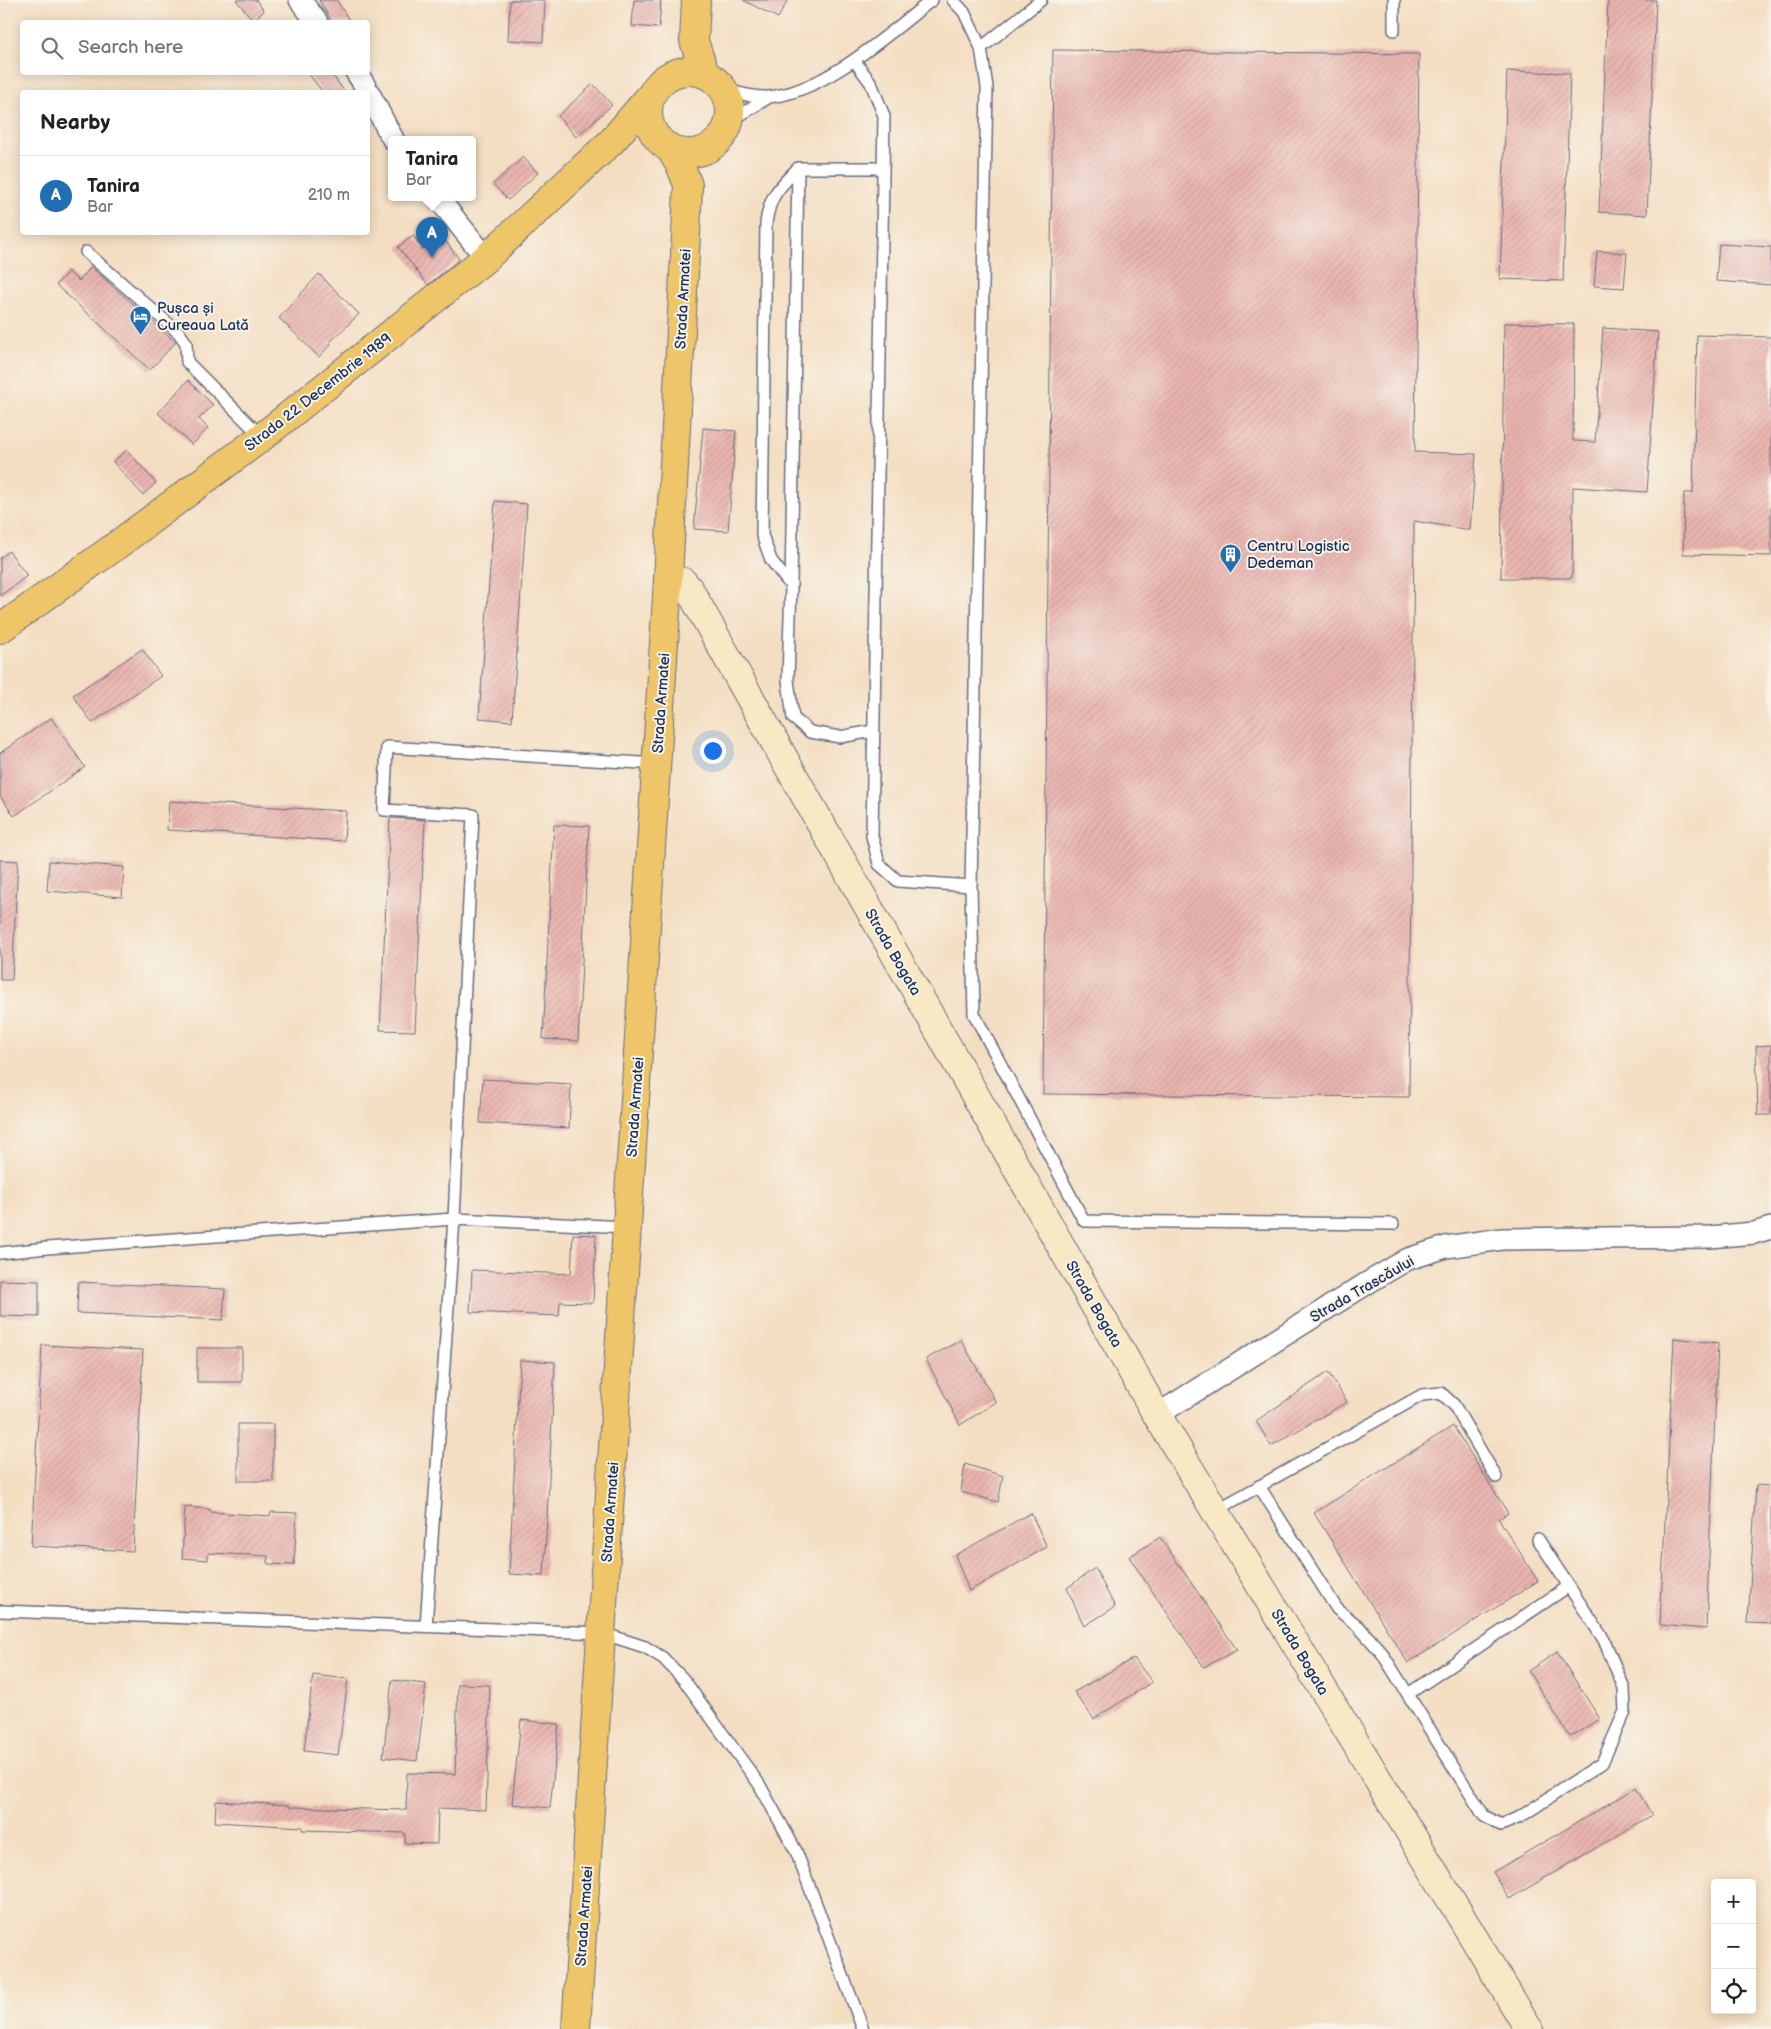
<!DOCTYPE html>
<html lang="en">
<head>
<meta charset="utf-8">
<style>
	:root { --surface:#fff; --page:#f6f6f6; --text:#222; --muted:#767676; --line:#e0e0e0; --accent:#1f6fb2 }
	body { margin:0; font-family:"Balsamiq Sans",sans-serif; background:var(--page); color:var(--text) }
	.controls { position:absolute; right:15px; bottom:15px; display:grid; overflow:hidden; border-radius:5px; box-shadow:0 2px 12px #0003 }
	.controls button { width:45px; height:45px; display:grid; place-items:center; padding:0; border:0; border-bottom:1px solid var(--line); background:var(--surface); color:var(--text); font:25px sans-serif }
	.you { position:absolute; left:712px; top:750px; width:18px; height:18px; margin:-12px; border:4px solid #fff; border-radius:50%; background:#1a73e8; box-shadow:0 0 0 8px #1a73e833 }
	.badge { display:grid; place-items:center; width:32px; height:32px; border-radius:50%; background:var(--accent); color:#fff; font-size:16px; font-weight:700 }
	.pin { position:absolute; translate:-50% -41px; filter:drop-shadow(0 1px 2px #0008) }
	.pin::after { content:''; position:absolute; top:26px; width:18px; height:15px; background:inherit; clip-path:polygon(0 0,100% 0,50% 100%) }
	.popup { position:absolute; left:388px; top:136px; width:88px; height:65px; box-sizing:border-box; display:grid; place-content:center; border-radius:5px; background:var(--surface); filter:drop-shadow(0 1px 4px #0005); font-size:16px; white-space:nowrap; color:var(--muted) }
	.popup b { font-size:19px; color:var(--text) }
	.popup::after { content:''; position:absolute; left:50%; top:100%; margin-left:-10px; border:10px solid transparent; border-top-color:var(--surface) }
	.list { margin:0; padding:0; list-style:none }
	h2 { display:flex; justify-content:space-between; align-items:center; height:65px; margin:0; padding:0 20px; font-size:21px }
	h2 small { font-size:16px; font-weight:400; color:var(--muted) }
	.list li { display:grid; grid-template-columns:32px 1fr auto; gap:15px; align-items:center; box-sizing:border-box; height:80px; padding:0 20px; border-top:1px solid var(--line) }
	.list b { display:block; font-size:19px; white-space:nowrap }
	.list p { margin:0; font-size:16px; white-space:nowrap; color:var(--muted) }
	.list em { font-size:16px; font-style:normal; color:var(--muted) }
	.icon { flex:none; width:28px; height:28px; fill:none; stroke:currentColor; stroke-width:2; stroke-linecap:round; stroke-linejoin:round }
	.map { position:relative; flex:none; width:1771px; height:2029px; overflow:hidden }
	.search { position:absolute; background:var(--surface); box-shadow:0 2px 12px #0003; left:20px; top:20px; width:350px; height:55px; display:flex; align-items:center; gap:12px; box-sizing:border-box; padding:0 18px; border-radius:5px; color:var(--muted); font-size:19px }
	.panel { position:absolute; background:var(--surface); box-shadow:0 2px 12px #0003; left:20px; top:90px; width:350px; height:145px; border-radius:5px }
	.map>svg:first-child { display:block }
</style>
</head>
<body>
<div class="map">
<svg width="1771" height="2029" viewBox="0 0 1771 2029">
	<defs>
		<pattern id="building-hatch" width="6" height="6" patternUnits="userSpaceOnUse" patternTransform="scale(1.25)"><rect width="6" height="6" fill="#eab4ae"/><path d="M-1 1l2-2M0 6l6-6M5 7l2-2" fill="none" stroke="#c89b98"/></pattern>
	</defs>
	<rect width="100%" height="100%" fill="#f7f3e8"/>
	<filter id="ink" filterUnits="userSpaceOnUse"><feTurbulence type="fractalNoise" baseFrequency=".02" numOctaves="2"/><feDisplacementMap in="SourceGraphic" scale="10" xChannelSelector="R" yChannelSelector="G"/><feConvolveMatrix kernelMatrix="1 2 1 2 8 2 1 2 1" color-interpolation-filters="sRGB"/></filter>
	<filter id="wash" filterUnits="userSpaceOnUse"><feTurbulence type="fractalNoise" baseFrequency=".0096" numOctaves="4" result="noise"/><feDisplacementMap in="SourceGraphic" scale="20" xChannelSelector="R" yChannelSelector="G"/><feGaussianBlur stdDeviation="1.12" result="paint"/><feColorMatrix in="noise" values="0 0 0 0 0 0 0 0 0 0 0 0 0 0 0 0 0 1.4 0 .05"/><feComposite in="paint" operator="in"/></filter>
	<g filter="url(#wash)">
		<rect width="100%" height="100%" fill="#f4dec2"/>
		<g id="blocks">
			<path fill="url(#building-hatch)" d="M236 0H256L264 11 253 20Z
				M319 0H337L350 22H332Z
				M510 0H545L543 42 508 40Z
				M634 0H661L659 28 632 26Z
				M743 0H788L778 18Z
				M1608 0H1656L1647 215 1599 212Z
				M1053 50 1419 54 1415 452 1476 454 1470 530 1414 521 1409 1097 1043 1094Z
				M1507 71 1570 73 1563 281 1500 279Z
				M307 72H330L345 92H323Z
				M593 84 612 105 576 137 558 116Z
				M523 157 538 173 508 200 493 184Z
				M441 235 459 259 428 285 398 247 413 236 423 249Z
				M1719 244 1771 247V285L1716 281Z
				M1597 251 1627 253 1624 288 1594 286Z
				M91 267 176 342 150 370 56 285 68 271 79 281Z
				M319 274 359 314 329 343 331 344 319 357 279 318Z
				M1504 323 1574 324 1573 441 1595 442 1603 328 1658 332 1647 492 1573 487 1572 578H1501Z
				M1697 335 1771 337V556L1683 554 1684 493H1693Z
				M188 380 213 405 199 419 208 428 192 445 158 413Z
				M703 428 736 431 728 531 694 529Z
				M127 450 156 483 143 495 113 462Z
				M495 501 527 504 512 721 479 718Z
				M9 551 27 576 0 596V558Z
				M142 649 161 676 92 723 73 695Z
				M51 718 85 767 14 816 0 796V753Z
				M169 801 346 811 344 841 167 830Z
				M390 818 425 820 415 1031 380 1030Z
				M554 825 589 826 578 1041 543 1039Z
				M0 860 18 861 12 980H0Z
				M49 861 124 867 122 897 47 891Z
				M1771 1045V1115H1758L1756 1046Z
				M483 1079 571 1084 569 1128 480 1123Z
				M573 1234 596 1235 593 1303 560 1302 559 1316 470 1312 472 1270 571 1274Z
				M0 1280 39 1281V1317L0 1316Z
				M78 1282 225 1289 223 1320 77 1313Z
				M1674 1338 1718 1343 1706 1629 1660 1625Z
				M961 1340 996 1402 960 1425 926 1359Z
				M42 1345 143 1350 133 1551 31 1546Z
				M197 1348H242V1382H197Z
				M520 1360 555 1362 544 1576 509 1574Z
				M1328 1372 1347 1402 1271 1446 1256 1421Z
				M238 1424H273V1481H238Z
				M1453 1426 1508 1513 1499 1519 1538 1581 1408 1663 1314 1513Z
				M965 1464 1003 1476 998 1502 961 1492Z
				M1756 1485 1771 1486V1624L1748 1623Z
				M185 1507 210 1509V1512L270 1516 271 1512 297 1513 294 1565 268 1564V1556L208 1553V1560L182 1558Z
				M1031 1513 1047 1547 969 1591 955 1555Z
				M1160 1537 1237 1650 1204 1667 1129 1557Z
				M1095 1568 1115 1607 1084 1626 1067 1588Z
				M1557 1652 1600 1719 1570 1737 1528 1671Z
				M1134 1658 1152 1682 1094 1719 1074 1692Z
				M313 1675 348 1679 338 1755 304 1751Z
				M392 1680 426 1684 417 1761 383 1757Z
				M458 1684 490 1685 486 1810 438 1808 437 1844 405 1843V1833L302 1830 303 1827 215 1822 216 1801 289 1805V1807L406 1810 407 1773 455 1774Z
				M521 1720 559 1724 550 1808 512 1804Z
				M1636 1788 1652 1815 1509 1899 1493 1872Z"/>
		</g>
	</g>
	<g filter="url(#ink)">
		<use href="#blocks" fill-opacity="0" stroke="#676c81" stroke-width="1"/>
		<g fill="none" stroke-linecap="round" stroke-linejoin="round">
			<defs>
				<path id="lane" d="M953 0 964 12 981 48 987 87 971 886 974 1014 1084 1221 1393 1224
					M1394 30V0
					M981 48 1041 0
					M854 60 871 83 884 116 872 836 879 864 898 881 971 886
					M723 89C738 93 753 98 768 97 824 93 889 33 932 0
					M729 122 769 97
					M798 168 791 586 788 680 793 718 810 732 840 737 873 731
					M86 252 179 333 186 343 187 362 262 437
					M791 586 771 560 762 535 766 223C770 194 779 188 798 168H882
					M0 1253 47 1248 454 1219 628 1227
					M1259 1486 1337 1609 1358 1626 1382 1653 1484 1816 1501 1825 1520 1817 1602 1763 1625 1711 1624 1688 1604 1640 1538 1539
					M1215 1511 1422 1395 1441 1393 1454 1405 1496 1477
					M0 1611 602 1633 645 1647 663 1658 684 1680 759 1784 796 1851 863 2029
					M426 1626 454 1219 473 815 384 810 387 747 657 764
					M1408 1694 1569 1586"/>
				<path id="street" d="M300 0 317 22
					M356 72C371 93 380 117 393 139
					M437 197 486 258
					M1157 1415 1369 1282 1408 1259 1446 1247 1502 1239 1710 1237 1754 1233 1771 1228"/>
				<path id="secondary" d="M668 580 683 582 689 589 800 787 1157 1415 1529 2029"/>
				<path id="primary" d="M696 0 694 41 705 74
					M648 112a41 41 0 1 1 82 0a41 41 0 1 1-82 0Z
					M0 629 113 548 262 437 486 258 612 141 651 95
					M576 2029 668 580 686 235 688 185 681 167 669 147"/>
			</defs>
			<use href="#lane" stroke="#676c81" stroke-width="14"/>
			<use href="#street" stroke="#676c81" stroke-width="24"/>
			<use href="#secondary" stroke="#676c81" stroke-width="30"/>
			<use href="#primary" stroke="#676c81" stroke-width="30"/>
			<use href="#lane" stroke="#fff" stroke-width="11"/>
			<use href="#street" stroke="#fff" stroke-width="21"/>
			<use href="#secondary" stroke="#f8e8c3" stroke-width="28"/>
			<use href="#primary" stroke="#eec569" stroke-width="28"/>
		</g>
	</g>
	<defs>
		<symbol id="hotel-pin" viewBox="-11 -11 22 30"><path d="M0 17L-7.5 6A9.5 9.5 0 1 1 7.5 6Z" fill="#1f6fb2" stroke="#f7f3e8"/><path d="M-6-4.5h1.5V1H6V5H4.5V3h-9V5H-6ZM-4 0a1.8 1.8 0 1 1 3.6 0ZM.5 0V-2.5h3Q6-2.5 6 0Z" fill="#fff"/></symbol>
		<symbol id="building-pin" viewBox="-11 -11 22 30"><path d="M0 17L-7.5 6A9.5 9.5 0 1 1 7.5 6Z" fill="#1f6fb2" stroke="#f7f3e8"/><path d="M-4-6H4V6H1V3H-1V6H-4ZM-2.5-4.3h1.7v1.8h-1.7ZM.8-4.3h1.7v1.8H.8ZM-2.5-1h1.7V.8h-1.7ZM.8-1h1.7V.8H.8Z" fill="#fff"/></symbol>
	</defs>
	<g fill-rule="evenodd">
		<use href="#hotel-pin" x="128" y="304" width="25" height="34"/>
		<use href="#building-pin" x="1218" y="542" width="25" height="34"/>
	</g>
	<g text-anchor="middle" stroke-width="4" stroke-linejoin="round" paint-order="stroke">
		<g font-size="15" fill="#1b2f5e" stroke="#f7f3e8">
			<text transform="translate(683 299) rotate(-87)" y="5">Strada Armatei</text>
			<text transform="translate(318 392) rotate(-38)" y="5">Strada 22 Decembrie 1989</text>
			<text transform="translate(661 703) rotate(-86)" y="5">Strada Armatei</text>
			<text transform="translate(893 952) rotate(60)" y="5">Strada Bogata</text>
			<text transform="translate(635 1107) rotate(-86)" y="5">Strada Armatei</text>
			<text transform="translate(1362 1289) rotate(-30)" y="5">Strada Trascăului</text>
			<text transform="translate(1094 1304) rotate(60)" y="5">Strada Bogata</text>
			<text transform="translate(610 1512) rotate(-86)" y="5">Strada Armatei</text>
			<text transform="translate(1300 1652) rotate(59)" y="5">Strada Bogata</text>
			<text transform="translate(584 1916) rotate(-86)" y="5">Strada Armatei</text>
		</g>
		<g font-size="15" fill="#1b2f5e" stroke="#f7f3e8" text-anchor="start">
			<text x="157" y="313">Pușca și<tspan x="157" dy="17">Cureaua Lată</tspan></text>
			<text x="1247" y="551">Centru Logistic<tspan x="1247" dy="17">Dedeman</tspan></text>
		</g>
	</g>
</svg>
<div class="controls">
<button>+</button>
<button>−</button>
<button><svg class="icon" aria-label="locate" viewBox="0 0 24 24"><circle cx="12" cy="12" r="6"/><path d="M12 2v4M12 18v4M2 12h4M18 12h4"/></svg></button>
</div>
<div class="you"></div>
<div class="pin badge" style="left:432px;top:258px">A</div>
<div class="popup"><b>Tanira</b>Bar</div>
<div class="search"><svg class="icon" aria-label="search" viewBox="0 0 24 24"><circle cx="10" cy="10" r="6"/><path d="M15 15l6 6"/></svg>Search here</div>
<section class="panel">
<h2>Nearby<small></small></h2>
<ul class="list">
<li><span class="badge">A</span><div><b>Tanira</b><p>Bar</p></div><em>210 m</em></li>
</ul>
</section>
</div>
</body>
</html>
